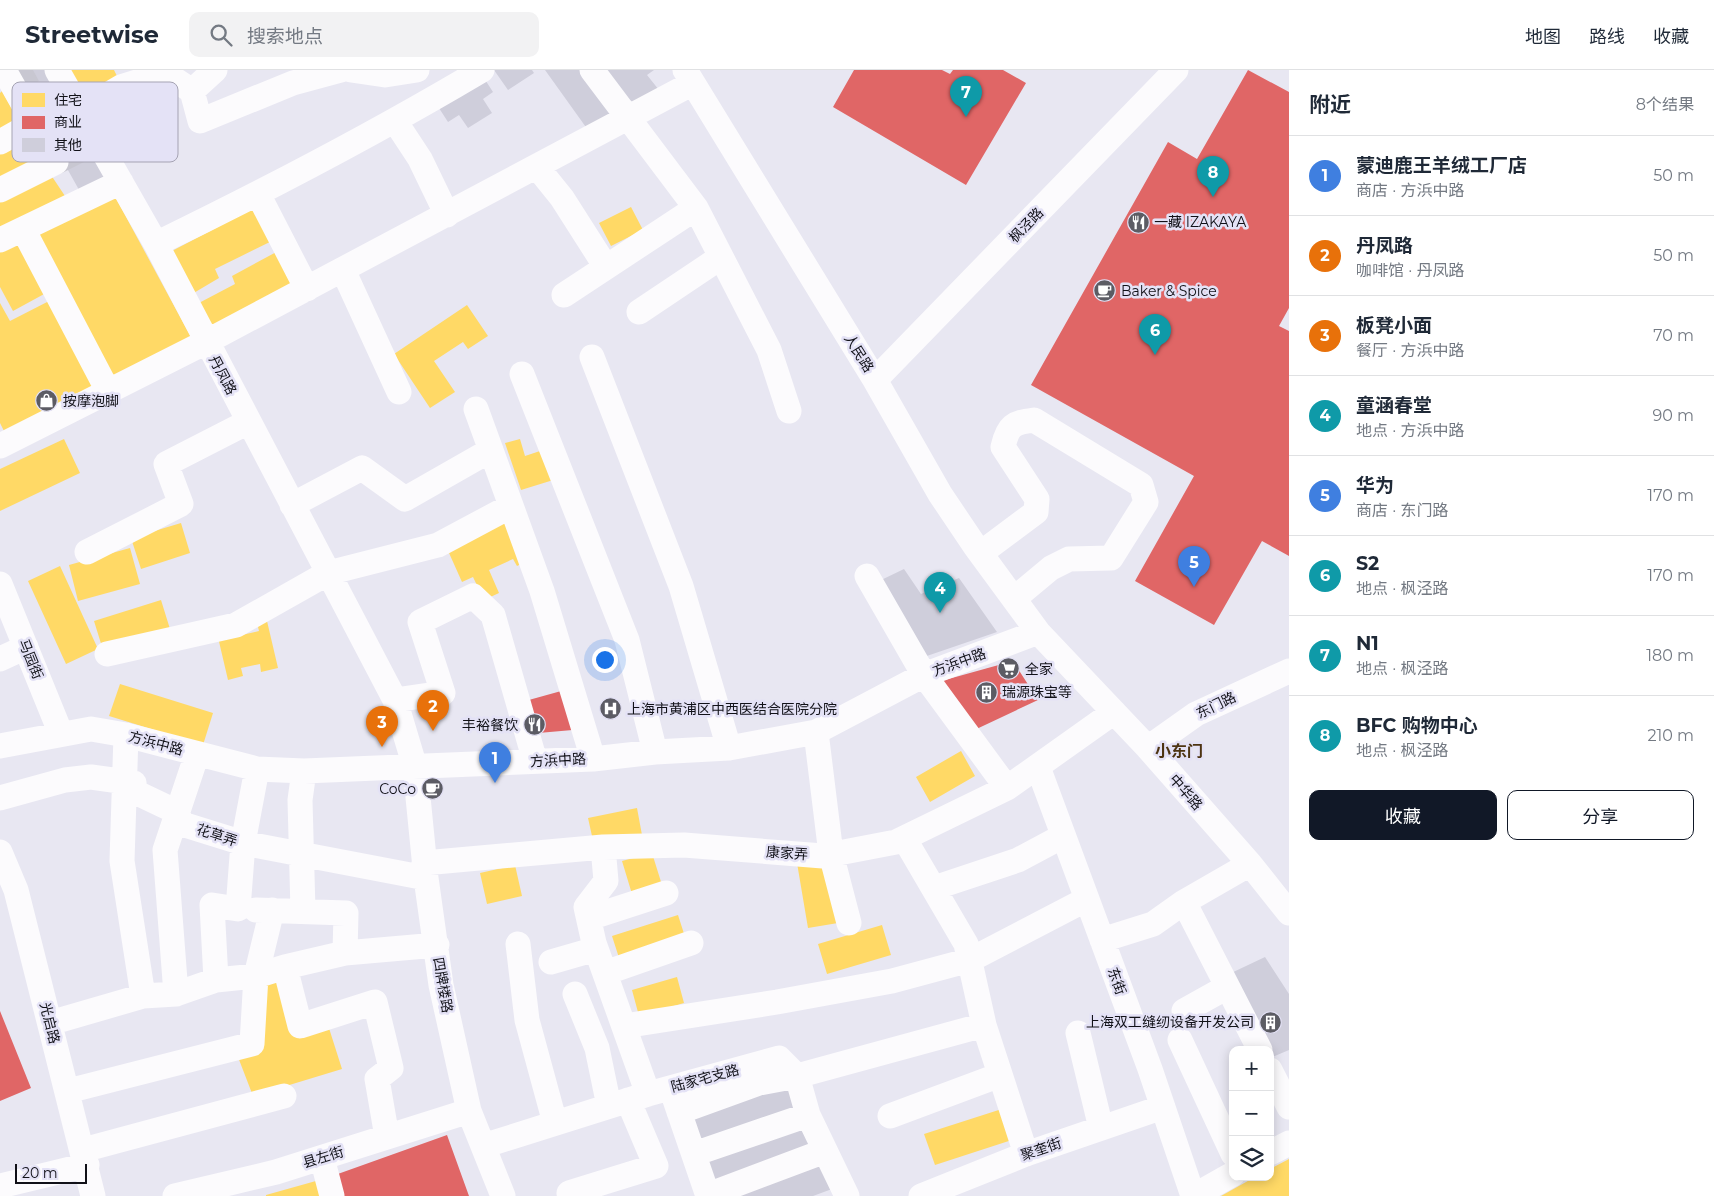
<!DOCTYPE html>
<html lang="zh">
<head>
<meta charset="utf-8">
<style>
	:root { --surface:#fff; --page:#f2f2f3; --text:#1f2937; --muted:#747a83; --line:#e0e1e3; --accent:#111827 }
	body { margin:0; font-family:Montserrat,"Noto Sans SC",sans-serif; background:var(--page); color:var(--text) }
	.controls { position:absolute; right:15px; bottom:15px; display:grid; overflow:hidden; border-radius:10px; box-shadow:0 2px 12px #0003 }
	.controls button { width:45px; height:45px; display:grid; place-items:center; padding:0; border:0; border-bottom:1px solid var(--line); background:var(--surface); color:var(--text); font:25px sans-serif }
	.scale { position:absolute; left:15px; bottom:12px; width:72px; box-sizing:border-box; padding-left:5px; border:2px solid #111118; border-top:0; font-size:14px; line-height:18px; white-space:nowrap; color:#111118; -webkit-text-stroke:4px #e4e2f6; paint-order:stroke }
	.you { position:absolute; left:604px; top:589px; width:18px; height:18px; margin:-12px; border:4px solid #fff; border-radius:50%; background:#1a73e8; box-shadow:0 0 0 8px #1a73e833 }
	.badge { display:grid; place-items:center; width:32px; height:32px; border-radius:50%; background:var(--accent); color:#fff; font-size:16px; font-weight:700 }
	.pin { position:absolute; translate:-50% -41px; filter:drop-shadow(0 1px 2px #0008) }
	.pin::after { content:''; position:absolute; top:26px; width:18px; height:15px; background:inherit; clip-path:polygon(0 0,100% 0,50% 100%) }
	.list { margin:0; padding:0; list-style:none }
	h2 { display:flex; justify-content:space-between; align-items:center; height:65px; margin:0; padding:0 20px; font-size:21px }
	h2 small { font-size:16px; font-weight:400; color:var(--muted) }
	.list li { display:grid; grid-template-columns:32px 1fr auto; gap:15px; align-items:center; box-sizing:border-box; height:80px; padding:0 20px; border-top:1px solid var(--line) }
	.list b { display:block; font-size:19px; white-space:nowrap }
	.list p { margin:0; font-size:16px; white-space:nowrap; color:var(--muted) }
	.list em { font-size:16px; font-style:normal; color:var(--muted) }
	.actions { display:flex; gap:10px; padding:15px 20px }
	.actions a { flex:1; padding:11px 0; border:1px solid var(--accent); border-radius:10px; text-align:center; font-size:18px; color:var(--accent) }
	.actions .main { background:var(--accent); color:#fff }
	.icon { flex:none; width:28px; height:28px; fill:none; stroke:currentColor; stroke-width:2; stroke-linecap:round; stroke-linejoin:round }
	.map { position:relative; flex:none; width:1289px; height:1126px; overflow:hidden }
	header { display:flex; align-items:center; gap:30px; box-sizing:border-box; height:70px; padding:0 25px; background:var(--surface); border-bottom:1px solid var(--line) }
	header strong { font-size:24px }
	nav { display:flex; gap:28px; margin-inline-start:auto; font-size:18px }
	.search { width:350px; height:45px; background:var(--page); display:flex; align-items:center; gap:12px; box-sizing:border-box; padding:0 18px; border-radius:10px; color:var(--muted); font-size:19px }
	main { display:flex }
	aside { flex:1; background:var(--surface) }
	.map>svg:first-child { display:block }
</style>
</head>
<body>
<header>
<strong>Streetwise</strong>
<div class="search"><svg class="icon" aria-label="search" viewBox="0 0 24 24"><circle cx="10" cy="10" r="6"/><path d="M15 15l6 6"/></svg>搜索地点</div>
<nav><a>地图</a><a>路线</a><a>收藏</a></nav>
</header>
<main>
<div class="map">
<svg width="1289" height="1126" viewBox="0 0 1289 1126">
	<rect width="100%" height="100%" fill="#e8e7f2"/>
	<path fill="#ffd966" d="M65 0H114L119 10 83 32Z
		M2 21 21 55 0 66V23Z
		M33 62 49 90 0 116V80Z
		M51 105 65 126 0 160V132Z
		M112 121 192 269 113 312 33 164Z
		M256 137 274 170 215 199 219 208 192 224 170 182Z
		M631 137 643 160 611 176 599 153Z
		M18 172 46 223 13 241 0 217V182Z
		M280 180 298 216 211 258 197 234 235 214 232 206Z
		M51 230 96 318 5 363 0 353V233L10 251Z
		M467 235 488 266 468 279 463 272 434 291 455 322 430 338 394 284Z
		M64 369 80 403 0 441V399Z
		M520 369 525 386 540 381 563 407 521 420 505 373Z
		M517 442 538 486 517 496 513 489 489 500 499 523 484 530 473 507 462 512 445 474Z
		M181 453 190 483 141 499 131 468Z
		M130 478 140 514 78 531 69 495Z
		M60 496 98 579 66 594 28 511Z
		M161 530 170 559 103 580 94 551Z
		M267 551 278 598 261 602 260 594 241 598 243 606 228 610 217 563 233 567 259 561 257 553Z
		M120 614 213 643 203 675 109 646Z
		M961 681 975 706 930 732 916 707Z
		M637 738 642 765 594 775 588 748Z
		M652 783 662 815 632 824 622 791Z
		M827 788 838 853 808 858 797 793Z
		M515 795 522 826 487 834 480 803Z
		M678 845 687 873 621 894 612 866Z
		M882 855 891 885 827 904 818 874Z
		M677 907 684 933 639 946 632 920Z
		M281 908 296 966 328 955 342 999 253 1026 238 987 262 912Z
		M1008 1037 1018 1068 935 1095 924 1064Z
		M1289 1089V1126H1221L1255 1107H1270V1099Z
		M323 1109 328 1126H266V1125Z"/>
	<path fill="#e06666" d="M854 0H942L950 4 953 0H1003L1026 13 966 115 833 37Z
		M1248 0 1289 22V238L1279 256 1289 261V486L1262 471 1214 555 1135 511 1194 406 1031 315 1168 72 1197 89Z
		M1013 591 1038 630 968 663 934 613Z
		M572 618 584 659 527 664 518 633Z
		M0 941 31 1018 0 1031Z
		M447 1065 469 1126H343L335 1105Z"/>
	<path fill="#cfcedb" d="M12 0H45L108 113 83 127Z
		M494 0H532L534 3 508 20Z
		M545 0H586L620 47 593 67Z
		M599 0H654L647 5 659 20 632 42Z
		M482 5 493 22 483 29 492 43 468 58 459 45 448 52 437 35Z
		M904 499 921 524 959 508 997 562 921 588 877 512Z
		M1265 887 1289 924V980L1270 988V980L1227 905Z
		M787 1013 797 1042 701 1076 691 1048Z
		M803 1048 815 1082 717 1116 705 1082Z
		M820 1086 832 1119 813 1126H715Z"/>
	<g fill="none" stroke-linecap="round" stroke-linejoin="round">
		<path stroke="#c8c7d1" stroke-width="25" stroke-dasharray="25 12" stroke-linecap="butt" d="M11 12 33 0
			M56 92 98 71"/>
		<path stroke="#fcfbfd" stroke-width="25" d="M57 0 156 174 395 630 415 697 426 808 441 915 469 1041 503 1126
			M351 0 385 5 417 0
			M592 0 696 138 769 280 789 341
			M685 0 875 310 940 424 975 476 1038 562 1148 678 1250 794 1289 843
			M192 21 215 0
			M80 41 121 17 165 3 192 21 200 51 293 13 341 0
			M395 51 420 89 447 145
			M0 72 34 53
			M537 97 562 128 606 197
			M0 120 56 92 4 0
			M258 124 307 219
			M23 159 108 321
			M0 170 121 112
			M156 174C267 120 376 63 482 0
			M343 200 399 322
			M564 225 696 138
			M639 242 721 187
			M592 287 681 516 729 678
			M522 304 627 570 655 682
			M875 310 1176 0
			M476 339 542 521 593 689
			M0 376 206 272 693 13
			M292 435 362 398 405 429 491 380
			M87 482 181 434 166 394 248 352
			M981 483 1036 442 1037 429 1003 377C1008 355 1013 353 1034 350L1141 415 1146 432 1111 488 1069 489 1051 498 1015 528
			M867 506 924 605 1007 718
			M0 514 61 664
			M107 584 236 555 328 503 438 475 511 436
			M0 589 26 577
			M395 630 443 623 420 552 473 526 493 545 535 691
			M816 662 831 784 849 853
			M126 665 122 791 143 926
			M0 676 91 659 126 665 257 699 304 701 593 689 655 682 729 678 816 662 924 605 1038 562
			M1148 678 1196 644 1289 601
			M1038 697 1150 999 1193 1126
			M0 728 65 710 91 707 134 713 135 722 177 742 182 754 243 773 426 808
			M904 768 966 874 984 955 1026 1084
			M603 777 606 811 586 837 594 873 648 1024
			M0 782 16 820 93 1126
			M424 793 603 777 684 775 823 786 896 772 1007 718 1114 642
			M934 818 1018 790 1063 766
			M1184 832 1260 980
			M256 840 346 843 345 883
			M303 841 300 730 304 701
			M589 848 666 823
			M1102 870 1153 854 1184 832 1250 794
			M518 874 527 950 555 1053
			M551 892 596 879
			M285 897 345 883 437 875
			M605 903 691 873
			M216 910 212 835 238 839 243 773 257 699
			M176 924 165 780 197 684
			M575 924 597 978 609 1036
			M1184 941 1227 917
			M50 953 143 926 176 924 216 910 256 906 285 897 300 956 375 932 391 998 377 1009 387 1067
			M624 956 777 932 892 911 970 890 1087 829
			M1078 963 1101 1058
			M1180 970 1233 1084
			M1270 1000 1289 1037
			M68 1021 252 974 256 906 272 840
			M674 1027 708 1126
			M679 1042 759 1013 797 1006 984 955
			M890 1046 1000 1005
			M483 1076 648 1024 779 988 797 1006 808 1045 847 1126
			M83 1080 284 1026
			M1270 1083 1289 1073
			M694 1084 808 1045
			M322 1088 332 1126
			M0 1116 87 1095
			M708 1125 825 1081
			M175 1126 276 1102 469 1041
			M570 1126 569 1123 656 1096 628 1030
			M921 1126 1026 1084 1163 1037
			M1194 1126 1233 1104"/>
	</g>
	<defs>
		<symbol id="restaurant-disc" viewBox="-11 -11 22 22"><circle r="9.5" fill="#5c5c64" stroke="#e4e2f6"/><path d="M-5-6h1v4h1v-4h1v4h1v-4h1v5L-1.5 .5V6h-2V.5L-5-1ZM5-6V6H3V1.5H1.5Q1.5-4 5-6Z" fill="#fff"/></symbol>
		<symbol id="cafe-disc" viewBox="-11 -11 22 22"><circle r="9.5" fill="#5c5c64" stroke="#e4e2f6"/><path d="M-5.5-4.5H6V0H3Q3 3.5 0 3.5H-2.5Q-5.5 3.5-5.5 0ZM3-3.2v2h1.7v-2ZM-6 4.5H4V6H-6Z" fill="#fff"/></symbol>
		<symbol id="shop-disc" viewBox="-11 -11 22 22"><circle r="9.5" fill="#5c5c64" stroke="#e4e2f6"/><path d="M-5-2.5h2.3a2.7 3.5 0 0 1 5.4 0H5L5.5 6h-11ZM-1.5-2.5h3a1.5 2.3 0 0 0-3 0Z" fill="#fff"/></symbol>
		<symbol id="supermarket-disc" viewBox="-11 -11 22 22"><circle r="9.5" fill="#5c5c64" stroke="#e4e2f6"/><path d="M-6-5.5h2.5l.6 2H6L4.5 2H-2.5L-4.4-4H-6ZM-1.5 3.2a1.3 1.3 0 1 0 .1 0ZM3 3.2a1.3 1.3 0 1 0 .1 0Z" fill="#fff"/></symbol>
		<symbol id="building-disc" viewBox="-11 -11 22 22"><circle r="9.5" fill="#5c5c64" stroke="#e4e2f6"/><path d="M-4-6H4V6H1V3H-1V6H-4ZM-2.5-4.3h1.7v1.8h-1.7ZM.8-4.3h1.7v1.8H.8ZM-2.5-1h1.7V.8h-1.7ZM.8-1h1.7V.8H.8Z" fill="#fff"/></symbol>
		<symbol id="hospital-disc" viewBox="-11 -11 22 22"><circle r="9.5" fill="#5c5c64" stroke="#e4e2f6"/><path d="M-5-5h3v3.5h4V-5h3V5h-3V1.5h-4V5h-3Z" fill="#fff"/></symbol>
	</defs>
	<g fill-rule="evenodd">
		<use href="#restaurant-disc" x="1126" y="140" width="25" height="25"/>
		<use href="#cafe-disc" x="1092" y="208" width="25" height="25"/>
		<use href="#shop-disc" x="34" y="318" width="25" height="25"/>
		<use href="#supermarket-disc" x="996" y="586" width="25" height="25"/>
		<use href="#building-disc" x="974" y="610" width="25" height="25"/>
		<use href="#hospital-disc" x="598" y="626" width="25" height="25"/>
		<use href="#restaurant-disc" x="522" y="642" width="25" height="25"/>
		<use href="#cafe-disc" x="420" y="706" width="25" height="25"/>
		<use href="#building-disc" x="1258" y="940" width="25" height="25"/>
	</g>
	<g text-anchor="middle" stroke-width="5" stroke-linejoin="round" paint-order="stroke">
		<g font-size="14" fill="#111118" stroke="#e4e2f6" text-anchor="start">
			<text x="1154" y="157">一藏 IZAKAYA</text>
			<text x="1121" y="226">Baker &amp; Spice</text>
			<text x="63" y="336">按摩泡脚</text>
			<text x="1025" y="604">全家</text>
			<text x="1002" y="627">瑞源珠宝等</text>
			<text x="627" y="644">上海市黄浦区中西医结合医院分院</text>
			<text x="518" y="660" text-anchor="end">丰裕餐饮</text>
			<text x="416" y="724" text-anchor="end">CoCo</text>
			<text x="1254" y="957" text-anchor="end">上海双工缝纫设备开发公司</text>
		</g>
		<g font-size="14" fill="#111118" stroke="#e4e2f6">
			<text transform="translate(1026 155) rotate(-46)" y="5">枫泾路</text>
			<text transform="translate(859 283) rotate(58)" y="5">人民路</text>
			<text transform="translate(223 305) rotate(62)" y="5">丹凤路</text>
			<text transform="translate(31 589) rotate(68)" y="5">马园街</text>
			<text transform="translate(959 592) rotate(-20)" y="5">方浜中路</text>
			<text transform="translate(1216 635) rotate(-26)" y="5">东门路</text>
			<text transform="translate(156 673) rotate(15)" y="5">方浜中路</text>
			<text transform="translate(558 690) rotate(-3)" y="5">方浜中路</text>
			<text transform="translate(1186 722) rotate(49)" y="5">中华路</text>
			<text transform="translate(217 765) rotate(18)" y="5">花草弄</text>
			<text transform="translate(787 783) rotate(4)" y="5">康家弄</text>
			<text transform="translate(1117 911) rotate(70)" y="5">东街</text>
			<text transform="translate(443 915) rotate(80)" y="5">四牌楼路</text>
			<text transform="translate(50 953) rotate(76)" y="5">光启路</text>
			<text transform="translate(705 1008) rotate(-15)" y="5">陆家宅支路</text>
			<text transform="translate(1041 1079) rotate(-19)" y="5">聚奎街</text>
			<text transform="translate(323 1087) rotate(-17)" y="5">县左街</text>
		</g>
		<g font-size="16" font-weight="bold" fill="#4d3412" stroke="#e4e2f6">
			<text x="1179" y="687">小东门</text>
		</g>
	</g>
	<rect x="12" y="12" width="166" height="80" rx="8" fill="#e4e2f6" stroke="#a5a3b3" stroke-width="1"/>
	<rect x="22" y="23" width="23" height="14" fill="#ffd966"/>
	<rect x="22" y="46" width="23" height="13" fill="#e06666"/>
	<rect x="22" y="68" width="23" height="14" fill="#cfcedb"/>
	<g font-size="14" fill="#111118">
		<text x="54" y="35">住宅</text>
		<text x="54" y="57">商业</text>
		<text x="54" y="80">其他</text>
	</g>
</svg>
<div class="controls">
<button>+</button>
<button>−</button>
<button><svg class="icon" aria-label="layers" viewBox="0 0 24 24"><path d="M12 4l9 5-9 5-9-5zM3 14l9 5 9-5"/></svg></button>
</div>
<div class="scale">20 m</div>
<div class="you"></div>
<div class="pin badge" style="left:495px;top:713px;background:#3f7fe0">1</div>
<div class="pin badge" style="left:433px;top:661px;background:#e8710a">2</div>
<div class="pin badge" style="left:382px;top:677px;background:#e8710a">3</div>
<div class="pin badge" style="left:940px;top:543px;background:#0f9aa8">4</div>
<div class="pin badge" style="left:1194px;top:517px;background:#3f7fe0">5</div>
<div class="pin badge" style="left:1155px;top:285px;background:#0f9aa8">6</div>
<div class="pin badge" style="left:966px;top:47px;background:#0f9aa8">7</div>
<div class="pin badge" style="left:1213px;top:127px;background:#0f9aa8">8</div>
</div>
<aside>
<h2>附近<small>8个结果</small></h2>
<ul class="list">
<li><span class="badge" style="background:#3f7fe0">1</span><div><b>蒙迪鹿王羊绒工厂店</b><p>商店 · 方浜中路</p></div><em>50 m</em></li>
<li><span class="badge" style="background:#e8710a">2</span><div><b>丹凤路</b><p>咖啡馆 · 丹凤路</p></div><em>50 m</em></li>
<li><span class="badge" style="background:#e8710a">3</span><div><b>板凳小面</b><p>餐厅 · 方浜中路</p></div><em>70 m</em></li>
<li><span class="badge" style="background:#0f9aa8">4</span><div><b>童涵春堂</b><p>地点 · 方浜中路</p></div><em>90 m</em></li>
<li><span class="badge" style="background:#3f7fe0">5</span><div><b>华为</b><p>商店 · 东门路</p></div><em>170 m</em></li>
<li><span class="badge" style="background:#0f9aa8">6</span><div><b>S2</b><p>地点 · 枫泾路</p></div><em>170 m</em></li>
<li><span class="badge" style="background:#0f9aa8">7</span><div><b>N1</b><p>地点 · 枫泾路</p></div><em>180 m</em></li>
<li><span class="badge" style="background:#0f9aa8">8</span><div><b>BFC 购物中心</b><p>地点 · 枫泾路</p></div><em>210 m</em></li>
</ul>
<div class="actions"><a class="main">收藏</a><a>分享</a></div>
</aside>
</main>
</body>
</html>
